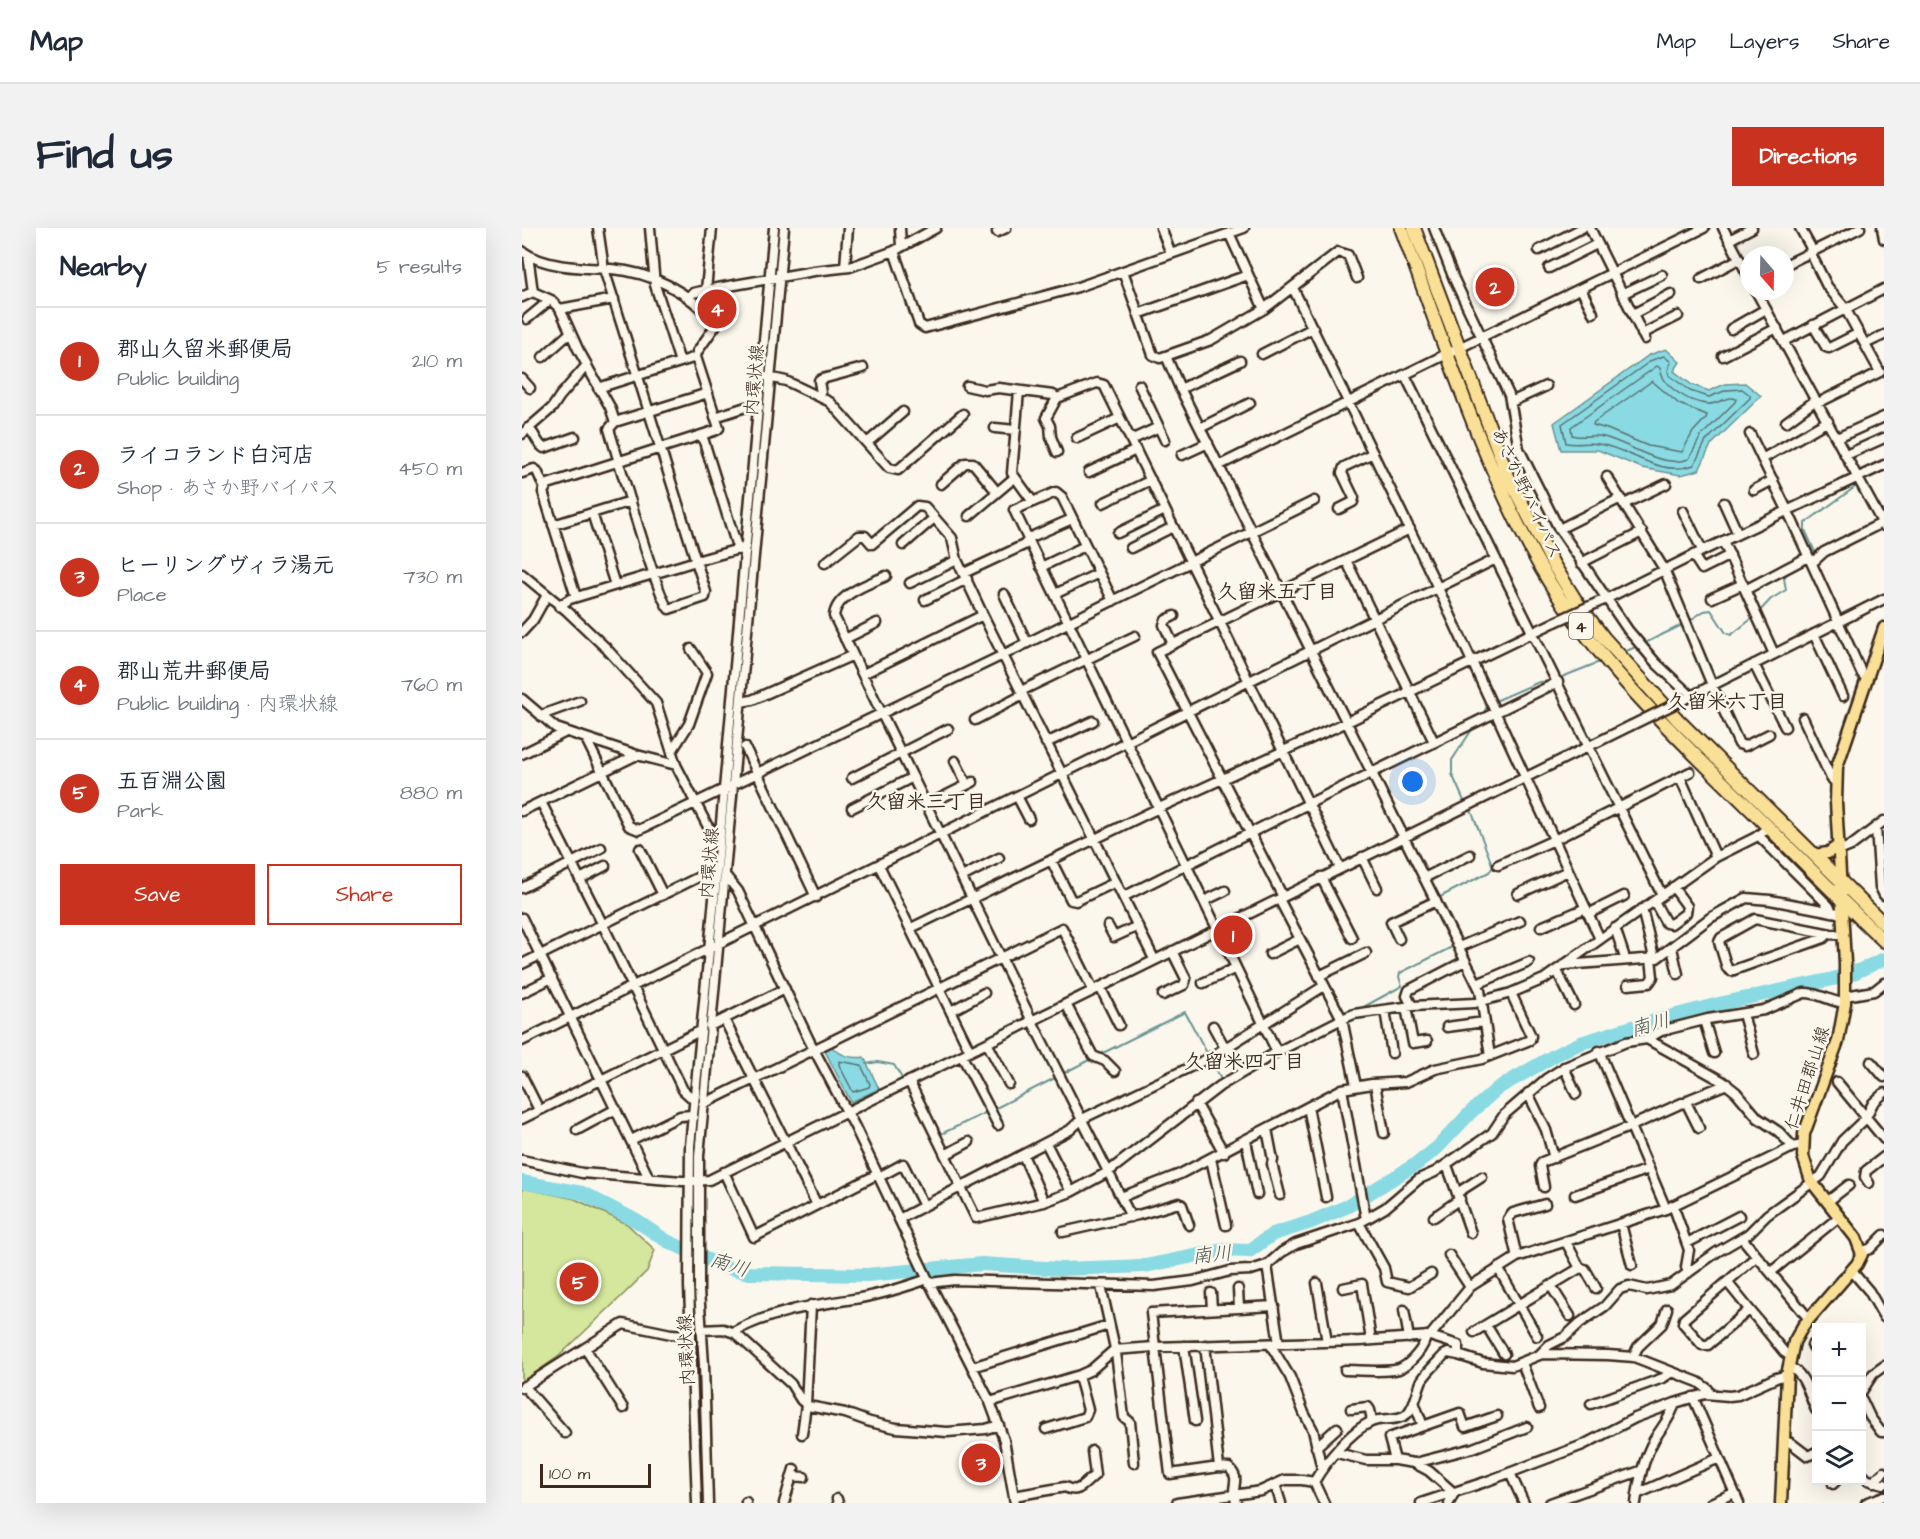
<!DOCTYPE html>
<html lang="en">
<head>
<meta charset="utf-8">
<style>
	:root { --surface:#fff; --page:#f2f2f3; --text:#1f2937; --muted:#747a83; --line:#e0e1e3; --accent:#c8321e }
	body { margin:0; font-family:"Architects Daughter","Klee One",sans-serif; background:var(--page); color:var(--text) }
	.controls { position:absolute; right:18px; bottom:18px; display:grid; overflow:hidden; border-radius:0px; box-shadow:0 6px 24px #0002 }
	.controls button { width:54px; height:54px; display:grid; place-items:center; padding:0; border:0; border-bottom:2px solid var(--line); background:var(--surface); color:var(--text); font:30px sans-serif }
	.compass { position:absolute; left:1218px; top:18px; width:54px; height:54px; border-radius:50%; background:var(--surface); box-shadow:0 6px 24px #0002; rotate:160deg }
	.scale { position:absolute; left:18px; bottom:15px; width:111px; box-sizing:border-box; padding-left:6px; border:3px solid #3b2a1e; border-top:0; font-size:16px; line-height:21px; white-space:nowrap; color:#3b2a1e; -webkit-text-stroke:4px #fbf7ec; paint-order:stroke }
	.you { position:absolute; left:891px; top:554px; width:21px; height:21px; margin:-15px; border:4px solid #fff; border-radius:50%; background:#1a73e8; box-shadow:0 0 0 9px #1a73e833 }
	.badge { display:grid; place-items:center; width:39px; height:39px; border-radius:50%; background:var(--accent); color:#fff; font-size:20px; font-weight:700 }
	.pin { position:absolute; translate:-50% -50%; border:3px solid #fff; box-shadow:0 2px 6px #0006 }
	.list { margin:0; padding:0; list-style:none }
	h2 { display:flex; justify-content:space-between; align-items:center; height:78px; margin:0; padding:0 24px; font-size:26px }
	h2 small { font-size:20px; font-weight:400; color:var(--muted) }
	.list li { display:grid; grid-template-columns:39px 1fr auto; gap:18px; align-items:center; box-sizing:border-box; height:108px; padding:0 24px; border-top:2px solid var(--line) }
	.list b { display:block; font-size:22px; white-space:nowrap }
	.list p { margin:0; font-size:20px; white-space:nowrap; color:var(--muted) }
	.list em { font-size:20px; font-style:normal; color:var(--muted) }
	.actions { display:flex; gap:12px; padding:18px 24px }
	.actions a { flex:1; padding:14px 0; border:2px solid var(--accent); border-radius:0px; text-align:center; font-size:21px; color:var(--accent) }
	.actions .main { background:var(--accent); color:#fff }
	.icon { flex:none; width:33px; height:33px; fill:none; stroke:currentColor; stroke-width:2; stroke-linecap:round; stroke-linejoin:round }
	.map { position:relative; flex:none; width:1362px; height:1275px; overflow:hidden; border-radius:0px }
	header { display:flex; align-items:center; gap:36px; box-sizing:border-box; height:84px; padding:0 30px; background:var(--surface); border-bottom:2px solid var(--line) }
	header strong { font-size:28px }
	nav { display:flex; gap:33px; margin-inline-start:auto; font-size:21px }
	.intro { display:flex; align-items:center; justify-content:space-between; box-sizing:border-box; height:144px; padding:0 36px }
	h1 { margin:0; font-size:42px }
	.button { padding:15px 27px; border-radius:0px; background:var(--accent); color:#fff; font-size:21px; font-weight:700 }
	main { display:flex; gap:36px; padding:0 36px }
	aside { flex:1; background:var(--surface); border-radius:0px; box-shadow:0 6px 24px #0002 }
	.map>svg:first-child { display:block }
</style>
</head>
<body>
<header>
<strong>Map</strong>
<nav><a>Map</a><a>Layers</a><a>Share</a></nav>
</header>
<div class="intro"><h1>Find us</h1><a class="button">Directions</a></div>
<main>
<aside>
<h2>Nearby<small>5 results</small></h2>
<ul class="list">
<li><span class="badge">1</span><div><b>郡山久留米郵便局</b><p>Public building</p></div><em>210 m</em></li>
<li><span class="badge">2</span><div><b>ライコランド白河店</b><p>Shop · あさか野バイパス</p></div><em>450 m</em></li>
<li><span class="badge">3</span><div><b>ヒーリングヴィラ湯元</b><p>Place</p></div><em>730 m</em></li>
<li><span class="badge">4</span><div><b>郡山荒井郵便局</b><p>Public building · 内環状線</p></div><em>760 m</em></li>
<li><span class="badge">5</span><div><b>五百淵公園</b><p>Park</p></div><em>880 m</em></li>
</ul>
<div class="actions"><a class="main">Save</a><a>Share</a></div>
</aside>
<div class="map">
<svg width="1362" height="1275" viewBox="0 0 1362 1275">
	<rect width="100%" height="100%" fill="#fbf7ec"/>
	<filter id="ink" filterUnits="userSpaceOnUse"><feTurbulence type="fractalNoise" baseFrequency=".0167" numOctaves="2"/><feDisplacementMap in="SourceGraphic" scale="12" xChannelSelector="R" yChannelSelector="G"/><feConvolveMatrix kernelMatrix="1 2 1 2 8 2 1 2 1" color-interpolation-filters="sRGB"/></filter>
	<g filter="url(#ink)">
		<path fill="#d4e79c" stroke="#88885d" stroke-width="1.5" d="M0 960 53 971 105 996 133 1022 125 1043 103 1065 37 1128 0 1154Z"/>
		<path fill="#89dae3" stroke="#6a9494" stroke-width="1.5" d="M1144 121 1158 134 1152 143 1170 157 1187 163 1203 156 1223 155 1239 168 1189 217 1177 242 1159 247 1120 240 1076 222H1039L1032 195 1127 127Z
			M309 818C317 827 330 831 342 829L357 861 329 874 302 821Z"/>
		<g fill="none" stroke-linecap="round" stroke-linejoin="round">
			<path stroke="#5a706d" stroke-width="1.5" d="M1142 128 1149 134 1146 142 1147 147 1168 163 1187 169 1205 162 1220 161 1228 167V170L1184 213 1172 237C1137 250 1109 221 1077 216 1066 214 1055 217 1044 215L1040 196 1130 132Z
				M1135 138 1138 140C1140 159 1168 175 1186 176 1196 177 1204 167 1214 171L1213 174 1179 208 1167 231C1138 242 1104 212 1077 208 1068 207 1058 210 1050 207L1049 199Z
				M1130 153 1157 176 1185 187 1184 190 1171 204 1160 224 1126 218 1085 201 1071 197 1072 194Z
				M317 833 339 837 348 856 347 859 331 864 317 837Z"/>
			<path stroke="#6a9494" stroke-width="2" d="M1289 330 1293 324 1283 302V295L1336 257
				M1236 385 1249 371 1264 362 1262 350 1265 346 1285 334
				M1167 393 1182 383 1189 382 1204 405 1209 407 1232 389
				M1121 416 1162 396
				M1102 424 1116 418
				M1035 451 1080 433
				M971 474 1017 454 1030 453
				M960 488 966 477
				M916 670 967 644 971 639 949 582 942 573 930 546V532L951 500
				M836 782 880 758 877 749 878 745 934 717
				M577 827 663 784 686 827
				M689 832 700 853
				M344 836 356 834 372 837 381 852
				M540 846 569 831
				M470 882 535 849
				M417 907 465 884"/>
			<path stroke="#89dae3" stroke-width="14" d="M0 954 60 965 113 992 145 1013 199 1038 227 1045 345 1047 460 1036 539 1041 597 1039 623 1038 702 1022 727 1023 751 1006 789 994 826 978 896 935 915 920 949 884 976 860 1035 826 1059 815 1117 797 1197 776 1311 751 1334 744 1362 731"/>
			<defs>
				<path id="minor" d="M76 0 82 41 174 333 224 319
					M128 0 133 57 158 134
					M378 0 379 19
					M639 0 649 26
					M912 0 932 51 987 167 997 221 1036 299 1106 402 1134 435 1169 468
					M1068 0 1123 111
					M1201 0 1227 49
					M1278 0 1288 18 1290 28 1305 58 1323 80 1358 144 1296 175
					M1360 0 1362 11
					M475 4 484 0
					M707 5 742 81
					M1207 12 1230 0
					M1017 22 1060 0
					M0 23C23 40 62 40 89 41 130 44 167 64 193 95L194 97 175 124 174 129 76 160
					M372 23 397 96 403 100 556 59 722 0
					M6 27 11 64
					M1263 37 1338 0
					M323 39 326 0
					M1027 40 1075 16
					M601 43 631 127 638 130 689 112 742 81 816 24 826 27 835 50
					M1179 51 1217 31
					M771 60 916 360 1078 711
					M1059 61 1071 85
					M184 62 190 0
					M1234 63 1362 298
					M1100 66 1140 47
					M0 69 11 64 29 72 38 81 56 121 65 137 38 168 30 180 0 206
					M166 69 171 65 184 62 292 43 328 39 372 23 414 0
					M38 81 92 71
					M616 86 726 47
					M1111 86 1149 66
					M5 91 28 72
					M1291 97 1304 119 1307 120 1337 105
					M1209 101 1244 81
					M1120 106 1156 88
					M1262 113 1362 61
					M1343 116 1362 107
					M740 126 791 100
					M644 128 657 158 958 762 968 828
					M1201 128 1255 100
					M21 129 48 105
					M65 138 88 179 93 194
					M883 147 1140 667
					M246 149 264 153 308 174 367 240 376 242 441 186
					M0 151 8 160
					M617 157 643 212
					M445 158 463 162 477 160 531 167 535 170
					M658 161 718 133
					M497 163 490 245 511 274
					M298 169 299 165 297 153 300 151 341 140
					M989 174 1024 158
					M193 189 224 179H237
					M1264 194 1294 172
					M6 200C14 206 14 215 22 220L53 209
					M473 200 494 202
					M678 200 728 175
					M1228 206 1269 290 1340 446 1344 450
					M180 207 216 322
					M555 210 598 190
					M1315 210 1362 189
					M609 212 637 199
					M345 215 381 184
					M535 224 529 209 528 198 524 190 535 170 575 155 582 157 818 640
					M660 227 686 215
					M1324 227 1362 210
					M1240 231 1306 193
					M698 237 1182 0
					M567 244 614 222
					M0 245 12 241 15 243 23 261
					M1085 249 1142 341 1190 457 1217 516 1223 518 1247 506
					M419 256 443 235H451L475 264
					M1232 262 1251 252
					M581 275 629 252
					M1202 275 1216 306
					M1102 276 1144 256
					M817 281 831 274 832 270 820 245 822 239 851 225
					M1161 283 1180 322
					M70 285 93 357
					M447 288 492 250
					M31 297 109 273
					M1037 301 1099 270
					M596 305 643 282
					M1201 313 1252 426
					M381 317 412 290
					M609 320 651 299
					M1171 327 1180 341 1208 327
					M824 332 912 514
					M303 335 337 308H343L350 316 395 278 403 279 430 310 435 332 461 387 632 731
					M1059 335 1120 304
					M1290 335 1302 324 1362 294
					M519 339 563 318
					M442 345 502 317 509 309 550 291
					M0 346 45 383 84 420 134 475 154 537 185 597 191 604 198 607
					M364 348C347 356 314 366 312 388L510 793 609 989
					M388 355 435 332
					M1223 362 1286 329
					M482 366 505 415
					M533 366 577 345
					M54 369 21 264 26 256 195 202 197 200 174 129
					M1190 370 1221 356
					M403 372 445 351
					M591 373 540 269 534 264 492 282 755 824
					M1080 373 1178 324 1362 237
					M37 378 48 371 174 333 184 364 183 369 147 381C136 373 95 226 87 201L93 194 186 165
					M0 404 11 392 25 367
					M1292 406 1321 468
					M323 411 355 395
					M651 416 642 397 644 392 652 388
					M1232 436 1263 499
					M341 446 461 387
					M499 463 613 408
					M1165 470 1362 371
					M0 471 34 500 115 527 154 537
					M219 474 230 472 331 427
					M20 489 25 485 58 473
					M1281 490 1309 550 1313 554
					M453 492 501 467
					M64 511 107 598 117 602 481 427 792 273
					M524 515 571 493
					M223 519 294 669
					M150 523 167 496 185 445 169 421
					M0 526 44 504
					M433 533 445 557
					M1158 549 1194 629
					M330 550 426 501
					M495 568 507 591
					M19 574 81 697 161 862 171 871
					M405 577 451 554
					M330 580 391 549
					M0 583 115 527
					M1354 599 1358 659 1362 667
					M1237 608 1307 678 1310 684
					M118 621 141 667
					M1317 623 1329 618 1362 593
					M840 629 855 660
					M529 632 549 672 554 673 594 654
					M357 637 448 823
					M976 637 1032 612 1168 544
					M203 647 216 663 287 812 333 899 407 1054 468 1174 482 1212 493 1275
					M440 649 477 630
					M799 649 830 710
					M902 650 948 627
					M58 651 83 638
					M0 660 79 620
					M996 666 1046 643
					M601 669 788 575 1036 454
					M761 669 635 424 888 301
					M757 671 820 791 834 858
					M682 673 703 663
					M1132 673 1144 695 1149 696 1164 685 1165 678 1151 659
					M1120 681 1131 725
					M1066 686 1102 668
					M0 690 127 950
					M586 698 592 709 616 698
					M1019 699 1064 680
					M389 700 637 580 825 494 1033 394
					M1093 700 1102 727
					M1306 706 1302 710 1209 743 1205 740 1197 714 1199 710 1233 691 1309 706 1322 707
					M877 711 869 694 914 673
					M937 719 998 693
					M1150 720 1156 746
					M748 726 778 711
					M0 736 195 640
					M1043 737 1135 730 1188 690 1224 670 1248 672 1321 686
					M1035 743 1052 777
					M797 748 844 725
					M681 755 714 740
					M955 756 1007 734
					M1106 757 1127 755 1131 749 1129 730
					M578 759 597 797
					M0 765 30 750
					M641 767 662 757 664 751 650 723
					M1323 768 1352 763 1362 755
					M544 776 571 828 583 833 593 843
					M890 778 885 768 887 762 943 733
					M884 779 891 815 905 813
					M863 782 870 825
					M429 783 462 765
					M1221 786 1232 826
					M202 791 295 977
					M1182 792 1192 825
					M188 798 263 761
					M691 798 703 820
					M925 799 962 794
					M1125 811 1200 853 1214 864 1236 890 1257 904 1271 919
					M0 813 974 331
					M465 815 487 856
					M705 818 719 841
					M1077 823 1144 981
					M440 828 476 897
					M1349 834 1362 849
					M1042 839 1054 866
					M0 848 17 882
					M387 853 454 990 522 974 549 964 586 944 698 858 755 824 820 791 832 786 890 778 953 775 989 765 1022 751 1194 629 1234 609 1247 599
					M1315 854 1362 911
					M853 856 862 905
					M820 861 844 991
					M1006 865 1024 902 1032 930
					M674 875 702 925
					M1164 875 1168 871 1205 856
					M181 876 540 700 571 762
					M786 879 804 969
					M0 891 178 803
					M745 901 751 932 750 936 758 967
					M55 902 94 881
					M109 912 158 888 170 887
					M724 913 735 966
					M524 915 549 964
					M423 927 447 914
					M501 927 522 974
					M689 931 704 997
					M0 932 60 945 160 953 187 952 1108 498
					M925 937 949 1005
					M202 944 232 1009 356 946
					M357 949 381 936 402 978
					M1347 955 1343 949 1344 943 1362 929
					M1022 959 1018 938 1020 934 1107 899 1160 875 1165 876 1177 900
					M935 965 960 949
					M1053 967 1127 941
					M599 969 658 946 820 861 850 856 884 854 913 841 960 831 1008 812 1009 808 989 765
					M1305 974 1327 957
					M1151 977 1167 1022 1164 1039 1166 1045
					M912 989 938 971
					M377 991 548 902 560 891 689 829 802 758
					M837 995 862 1040 865 1054 887 1059 909 1046
					M1099 996 1110 1037
					M541 1004 616 987 657 975 660 977 667 997
					M1220 1010 1287 1091
					M1044 1014 1058 1040 1063 1041 1074 1060
					M1165 1015 1217 988
					M1340 1023 1348 1021 1362 1007
					M927 1027 948 1059
					M995 1029 986 991 991 985 1023 976
					M745 1037 757 1116
					M976 1040 1015 1108
					M1329 1042 1347 1063 1362 1089
					M1249 1044 1317 989
					M1205 1054 1262 1124 1268 1128
					M407 1055 433 1052 632 1058 671 1053 708 1043 729 1042 745 1037 760 1024 774 1016 837 995 863 980 897 951 913 944 970 905 982 887 1024 851 1043 839 1104 814 1125 811 1139 803 1186 791 1242 782 1282 765C1296 764 1308 774 1323 775
					M795 1055 805 1114
					M579 1058 594 1125 602 1189 608 1194 612 1235
					M1029 1058 1048 1088
					M821 1060 840 1056 849 1112
					M716 1061 717 1080
					M689 1065 690 1081
					M882 1082 887 1110
					M1227 1082 1186 1117H1180L1161 1095 1162 1091 1235 1028
					M964 1097 982 1126
					M179 1102 201 1101 213 1105 269 1156 279 1172 286 1178 323 1185 348 1194 374 1200 425 1204 464 1201 477 1197
					M211 1104C252 1082 293 1077 338 1070 361 1066 383 1059 406 1051
					M952 1104 1058 1040
					M908 1108 949 1058 995 1029 1144 981 1271 919 1281 917
					M748 1116 768 1149 782 1185 791 1202 800 1241
					M683 1117 697 1239 648 1246 629 1085 752 1078
					M1290 1117 1294 1123
					M662 1118 673 1193
					M63 1120 101 1180
					M1017 1127 1027 1117 1043 1109 1058 1095 1083 1078 1098 1061 1107 1058 1125 1062 1149 1057 1195 1024 1226 1006 1245 987 1299 948 1320 913 1343 891 1351 875 1362 865
					M1111 1129 1116 1119 1140 1096 1145 1081
					M1000 1135 1017 1180
					M450 1139 587 1097
					M1266 1139C1283 1143 1287 1168 1294 1182
					M823 1142C838 1142 864 1145 877 1141 888 1137 903 1119 904 1108
					M2 1158 43 1205
					M0 1160 101 1096 149 1106 169 1107
					M1340 1163 1351 1146 1362 1138
					M1171 1169 1217 1275
					M1340 1172 1348 1189 1359 1204H1362
					M468 1174 558 1147 569 1142 592 1122 632 1119 838 1113 908 1108 936 1117V1127
					M892 1174 901 1198
					M1069 1176 1141 1150 1150 1144
					M829 1181 846 1179 848 1182 850 1193
					M524 1201 563 1189 566 1182 557 1148
					M280 1206 284 1177 289 1077
					M1262 1213 1269 1215 1286 1228 1294 1224
					M794 1219 815 1200
					M815 1225 844 1232H873L892 1235 907 1243 932 1265 927 1275
					M873 1232 867 1210 938 1185 943 1199 975 1188
					M893 1235 951 1220 1005 1199
					M697 1239 707 1240C717 1250 712 1253 712 1264 712 1265 714 1274 714 1275
					M988 1245 1002 1275
					M1340 1246 1346 1252 1362 1256
					M270 1248 282 1249
					M792 1254C803 1235 828 1203 849 1194 860 1189 875 1194 885 1186 894 1177 895 1163 900 1152 906 1143 915 1135 922 1127L926 1125 936 1127 961 1135 990 1138 1020 1126 1086 1127 1112 1129 1176 1154 1186 1161 1188 1166
					M1351 1254 1362 1244
					M753 1256 759 1275
					M1311 1256 1315 1252
					M1115 1266 1197 1230
					M492 1268 543 1259C557 1267 563 1254 573 1247L570 1223
					M315 1271 316 1275
					M175 1275 167 1058 168 918 195 640 252 0
					M186 1275 182 1137 177 1062V928L262 0
					M224 1275V1274
					M262 1275 272 1241
					M655 1275 739 1263 763 1252H780L792 1254 802 1275
					M899 1275 963 1254 1061 1217 1113 1190 1153 1175 1183 1166 1207 1168 1216 1167 1254 1150 1265 1147
					M1028 1275 1118 1243
					M1114 1275C1117 1252 1121 1232 1132 1212 1139 1200 1150 1188 1153 1175
					M1189 1275 1212 1265
					M1344 1275 1362 1268"/>
				<path id="major" d="M1292 627 1306 625 1317 617
					M1259 1275 1265 1147 1272 1114 1281 1098 1335 1036 1340 1026 1334 1010 1289 953 1281 928 1282 906 1316 813 1323 775V735L1314 574 1315 539 1362 400"/>
				<path id="highway" d="M879 0C922 114 959 233 1019 340 1068 426 1149 504 1220 573 1267 619 1313 667 1362 713
					M892 0 986 248 1031 336 1054 373 1082 410 1156 492 1362 696"/>
			</defs>
			<use href="#minor" stroke="#3b2a1e" stroke-width="13"/>
			<use href="#major" stroke="#3b2a1e" stroke-width="15"/>
			<use href="#highway" stroke="#3b2a1e" stroke-width="16"/>
			<use href="#minor" stroke="#fbf7ec" stroke-width="8"/>
			<use href="#major" stroke="#fadf96" stroke-width="10"/>
			<use href="#highway" stroke="#fadf96" stroke-width="12"/>
			<defs>
				<path id="minor-bridge" d="M1033 394 1077 374
					M1108 498 1165 470"/>
			</defs>
			<use href="#minor-bridge" stroke="#3b2a1e" stroke-width="13" stroke-linecap="butt"/>
			<use href="#minor-bridge" stroke="#fbf7ec" stroke-width="8"/>
		</g>
	</g>
	<g text-anchor="middle" stroke-width="5" stroke-linejoin="round" paint-order="stroke">
		<rect fill="#fbf7ec" stroke="#75685c" stroke-width="1.5" x="1047" y="385" width="24" height="26" rx="4.5"/>
		<g font-size="16" font-weight="bold" fill="#3b2a1e">
			<text x="1059" y="404">4</text>
		</g>
		<g font-size="18" fill="#3b2a1e" stroke="#fbf7ec">
			<text transform="translate(232 152) rotate(-85)" y="6">内環状線</text>
			<text transform="translate(1005 265) rotate(65)" y="6">あさか野バイパス</text>
			<text transform="translate(187 635) rotate(-85)" y="6">内環状線</text>
			<text transform="translate(1285 850) rotate(-72)" y="6">仁井田郡山線</text>
			<text transform="translate(164 1122) rotate(-93)" y="6">内環状線</text>
		</g>
		<g font-size="20" font-weight="bold" fill="#3b2a1e" stroke="#fbf7ec">
			<text x="755" y="370">久留米五丁目</text>
			<text x="1205" y="480">久留米六丁目</text>
			<text x="404" y="580">久留米三丁目</text>
			<text x="722" y="840">久留米四丁目</text>
		</g>
		<g font-size="20" font-style="italic" fill="#4e564f" stroke="#fbf7ec">
			<text transform="translate(1128 796) rotate(-15)" y="7">南川</text>
			<text transform="translate(690 1026) rotate(-6)" y="7">南川</text>
			<text transform="translate(208 1036) rotate(18)" y="7">南川</text>
		</g>
	</g>
</svg>
<div class="controls">
<button>+</button>
<button>−</button>
<button><svg class="icon" aria-label="layers" viewBox="0 0 24 24"><path d="M12 4l9 5-9 5-9-5zM3 14l9 5 9-5"/></svg></button>
</div>
<svg class="compass" viewBox="-18 -18 36 36"><path d="M0-13l5 13h-10z" fill="#e53935"/><path d="M0 13l5-13h-10z" fill="#747a83"/></svg>
<div class="scale">100 m</div>
<div class="you"></div>
<div class="pin badge" style="left:711px;top:707px">1</div>
<div class="pin badge" style="left:973px;top:59px">2</div>
<div class="pin badge" style="left:459px;top:1235px">3</div>
<div class="pin badge" style="left:195px;top:81px">4</div>
<div class="pin badge" style="left:57px;top:1054px">5</div>
</div>
</main>
</body>
</html>
